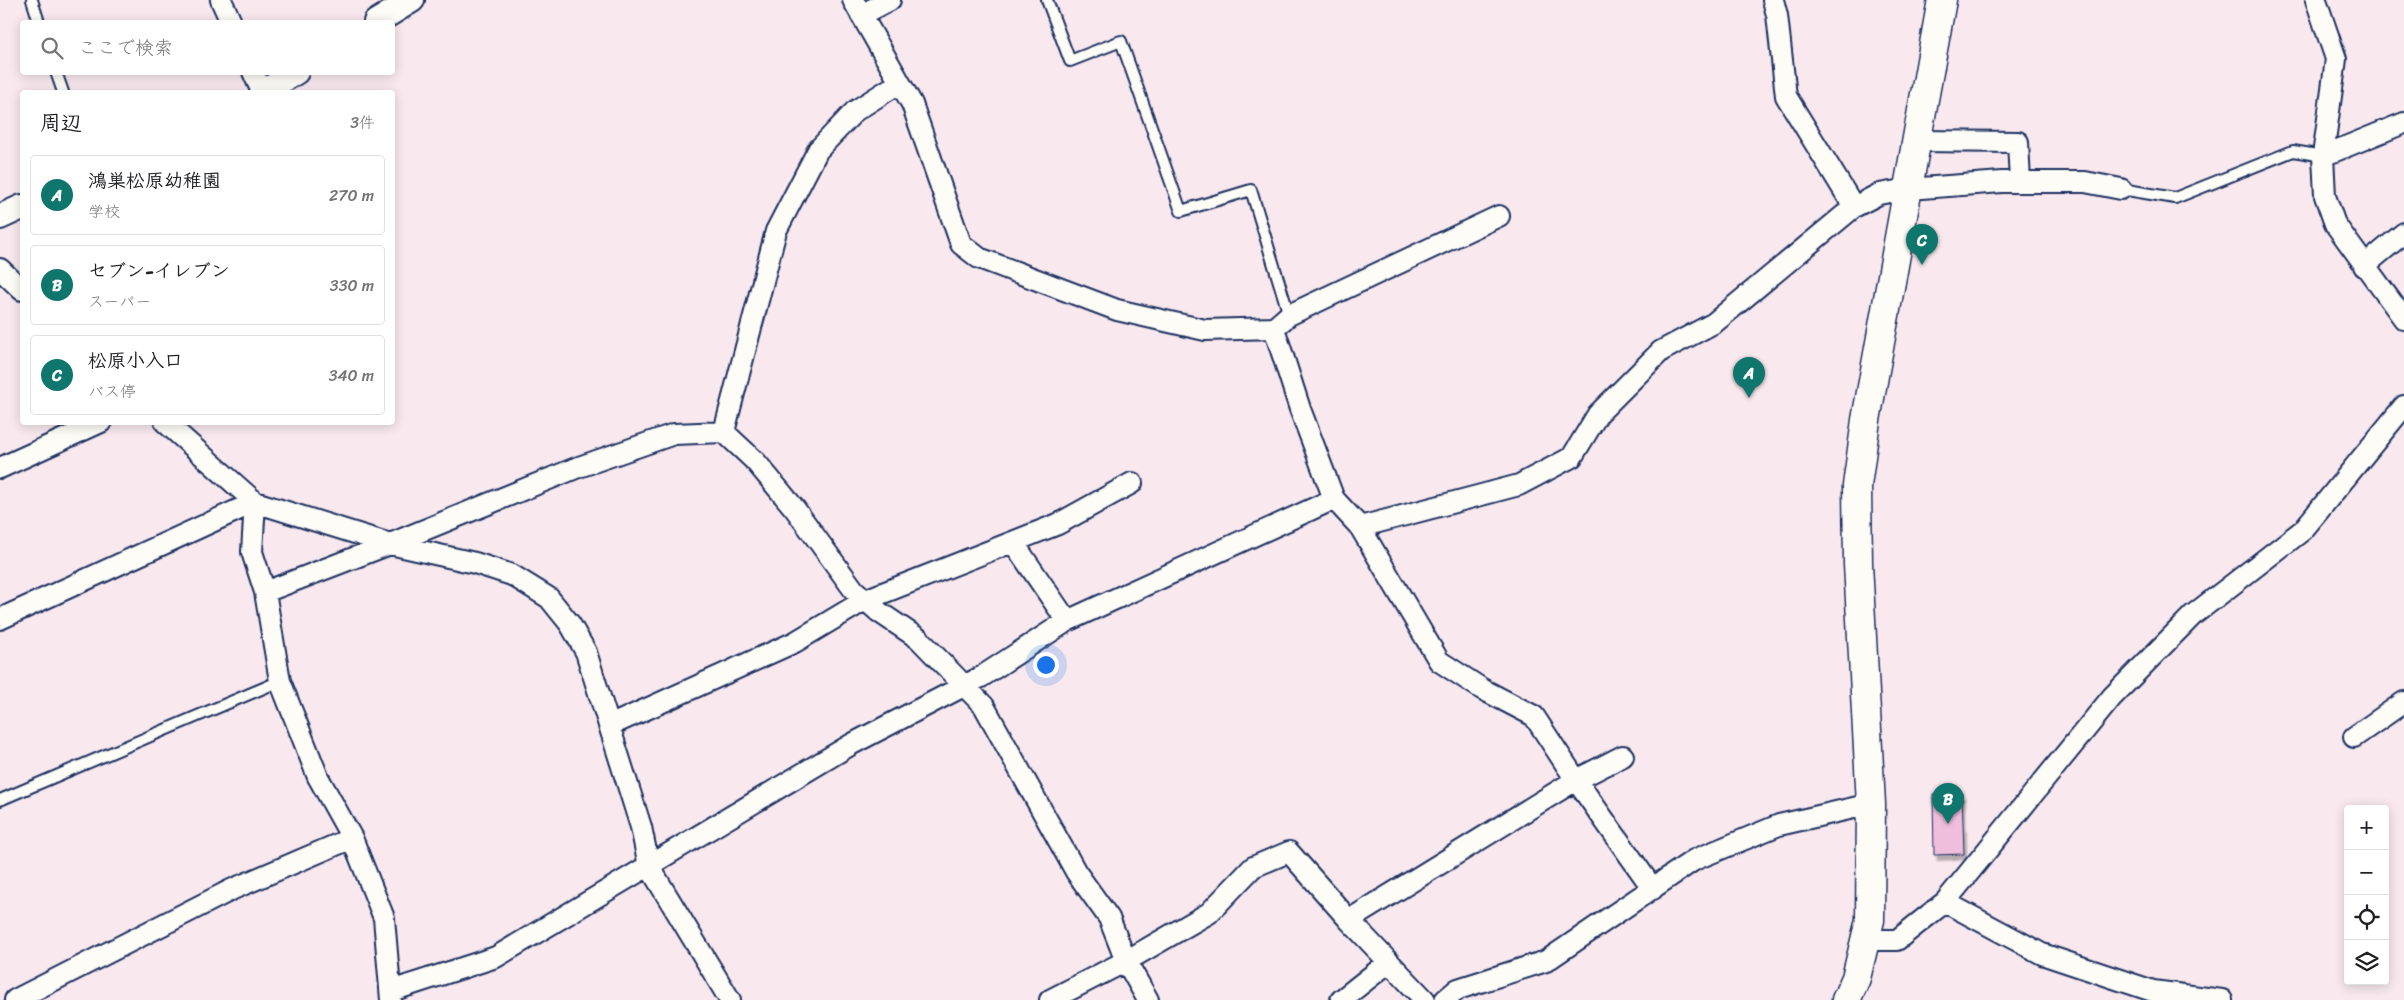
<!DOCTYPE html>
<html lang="ja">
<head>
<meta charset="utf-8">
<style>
	:root { --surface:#fff; --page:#f2f2f2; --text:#202124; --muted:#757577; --line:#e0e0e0; --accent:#0f766e }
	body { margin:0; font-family:Sriracha,"Klee One",sans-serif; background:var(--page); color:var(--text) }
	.controls { position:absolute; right:15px; bottom:15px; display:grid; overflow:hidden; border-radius:5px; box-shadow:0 2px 12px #0003 }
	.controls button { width:45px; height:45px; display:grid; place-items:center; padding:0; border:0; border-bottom:1px solid var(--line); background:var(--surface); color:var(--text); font:25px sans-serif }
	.you { position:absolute; left:1045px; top:664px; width:18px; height:18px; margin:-12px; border:4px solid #fff; border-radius:50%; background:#1a73e8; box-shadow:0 0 0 8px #1a73e833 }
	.badge { display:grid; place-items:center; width:32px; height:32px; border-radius:50%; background:var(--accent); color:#fff; font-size:16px; font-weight:700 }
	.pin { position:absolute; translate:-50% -41px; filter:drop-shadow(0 1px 2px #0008) }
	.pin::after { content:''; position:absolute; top:26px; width:18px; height:15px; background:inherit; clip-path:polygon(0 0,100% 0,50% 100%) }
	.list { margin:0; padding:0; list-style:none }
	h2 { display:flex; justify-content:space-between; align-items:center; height:65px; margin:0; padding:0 20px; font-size:21px }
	h2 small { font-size:16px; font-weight:400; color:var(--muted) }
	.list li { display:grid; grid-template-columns:32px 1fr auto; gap:15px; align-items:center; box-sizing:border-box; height:80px; margin:0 10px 10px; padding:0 10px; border:1px solid var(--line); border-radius:5px }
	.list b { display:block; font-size:19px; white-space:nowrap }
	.list p { margin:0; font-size:16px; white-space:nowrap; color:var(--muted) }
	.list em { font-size:16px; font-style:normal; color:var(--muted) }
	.icon { flex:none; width:28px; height:28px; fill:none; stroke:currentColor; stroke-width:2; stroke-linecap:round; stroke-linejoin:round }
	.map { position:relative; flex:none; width:2404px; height:1000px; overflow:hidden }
	.search { position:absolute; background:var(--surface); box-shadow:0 2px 12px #0003; left:20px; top:20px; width:375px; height:55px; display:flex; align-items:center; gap:12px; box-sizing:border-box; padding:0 18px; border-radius:5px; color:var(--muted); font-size:19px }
	.panel { position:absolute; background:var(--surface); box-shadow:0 2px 12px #0003; left:20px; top:90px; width:375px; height:335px; border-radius:5px }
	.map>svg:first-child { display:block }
</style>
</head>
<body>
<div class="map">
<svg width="2404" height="1000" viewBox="0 0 2404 1000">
	<defs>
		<filter id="shadow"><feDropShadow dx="3" dy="5.5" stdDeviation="1" flood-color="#0004"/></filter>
	</defs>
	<rect width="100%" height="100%" fill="#f9e9ef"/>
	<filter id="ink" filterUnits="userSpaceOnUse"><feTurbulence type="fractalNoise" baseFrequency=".02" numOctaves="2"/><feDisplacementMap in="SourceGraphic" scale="10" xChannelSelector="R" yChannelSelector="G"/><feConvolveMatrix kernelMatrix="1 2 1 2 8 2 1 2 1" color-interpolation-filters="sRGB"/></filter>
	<g filter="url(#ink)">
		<path fill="#f0bedd" stroke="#1b2f5e" filter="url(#shadow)" d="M1962 793 1964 854 1934 855 1933 794Z"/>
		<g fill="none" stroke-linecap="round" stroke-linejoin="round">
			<defs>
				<path id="service" d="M32 0 39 22
					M1047 0 1070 61 1121 41 1181 211 1251 190 1289 315
					M56 72 63 92
					M2121 189 2175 198 2293 151 2323 156
					M0 800 280 681"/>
				<path id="minor" d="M221 0 231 22
					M853 0 912 104 961 244 979 258 1117 310 1205 330 1274 328
					M1773 0 1777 15 1786 96 1854 207
					M2316 0 2336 59 2323 156 2325 196 2335 224 2404 319
					M861 15 890 0
					M253 72 262 92
					M1917 141 2018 142 2020 182
					M2323 156 2404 123
					M2364 266 2404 233
					M0 269 22 290
					M165 422 255 502 390 544 475 563 512 575 549 598 570 624 586 652 641 827 649 866 730 1000
					M724 432 776 231 818 150 855 111 899 83
					M0 468 101 422
					M1334 499 1300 409 1274 328 1289 315 1499 216
					M255 502 252 552 265 592 280 681 318 777 352 838 384 918 391 1000
					M1360 527 1519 485 1572 457 1598 414 1661 351 1714 323 1854 207 1879 194 1908 189 2002 182H2085L2121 189
					M1013 542 1067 621
					M265 592 390 544 576 468 674 434 724 432 755 461 795 509 854 590 879 612 919 639 984 706 1076 872 1109 918 1126 961 1148 1000
					M0 619 255 502
					M609 726 795 642 865 600 1058 524 1132 483
					M2354 737 2404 702
					M1945 902 2042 954 2153 991 2222 1000
					M1349 920 1576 780 1623 756
					M1865 940H1897L1945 902 2112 697 2193 615 2303 530 2404 406
					M391 991 496 957 852 744 981 677 1067 621 1334 499 1360 527 1439 661 1482 689 1534 716 1576 780 1653 889
					M15 1000 233 889 352 838
					M1050 1000 1126 961 1209 913 1253 867 1289 852 1349 920 1425 1000
					M1341 1000 1389 962
					M1445 1000 1458 989 1546 961 1694 860 1779 825 1871 804"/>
				<path id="tertiary" d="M376 22 412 0
					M264 92 296 72
					M0 217 22 207"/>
				<path id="primary" d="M1846 1000 1856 978 1870 920 1871 804 1858 564 1857 486 1866 420 1942 0"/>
			</defs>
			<use href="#service" stroke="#1b2f5e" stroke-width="14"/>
			<use href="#minor" stroke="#1b2f5e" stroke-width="24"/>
			<use href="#tertiary" stroke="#1b2f5e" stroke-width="28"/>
			<use href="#primary" stroke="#1b2f5e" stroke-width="31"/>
			<use href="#service" stroke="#fdfcf7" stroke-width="10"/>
			<use href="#minor" stroke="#fdfcf7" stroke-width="20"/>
			<use href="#tertiary" stroke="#fdfcf7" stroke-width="24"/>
			<use href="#primary" stroke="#fdfcf7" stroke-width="28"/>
		</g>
	</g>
</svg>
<div class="controls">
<button>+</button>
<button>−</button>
<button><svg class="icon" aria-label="locate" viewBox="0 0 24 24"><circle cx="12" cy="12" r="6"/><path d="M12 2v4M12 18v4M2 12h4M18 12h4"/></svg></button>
<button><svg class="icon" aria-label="layers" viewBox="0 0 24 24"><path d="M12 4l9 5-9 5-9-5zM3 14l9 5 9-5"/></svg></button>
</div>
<div class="you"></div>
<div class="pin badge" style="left:1749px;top:398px">A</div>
<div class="pin badge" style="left:1948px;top:824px">B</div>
<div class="pin badge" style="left:1922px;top:265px">C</div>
<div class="search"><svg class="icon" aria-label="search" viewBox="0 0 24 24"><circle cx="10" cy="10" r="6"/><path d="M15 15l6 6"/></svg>ここで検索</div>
<section class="panel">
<h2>周辺<small>3件</small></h2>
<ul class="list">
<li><span class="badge">A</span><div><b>鴻巣松原幼稚園</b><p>学校</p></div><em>270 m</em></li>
<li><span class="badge">B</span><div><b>セブン-イレブン</b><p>スーパー</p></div><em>330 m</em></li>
<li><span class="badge">C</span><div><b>松原小入口</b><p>バス停</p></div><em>340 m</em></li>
</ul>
</section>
</div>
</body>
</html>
